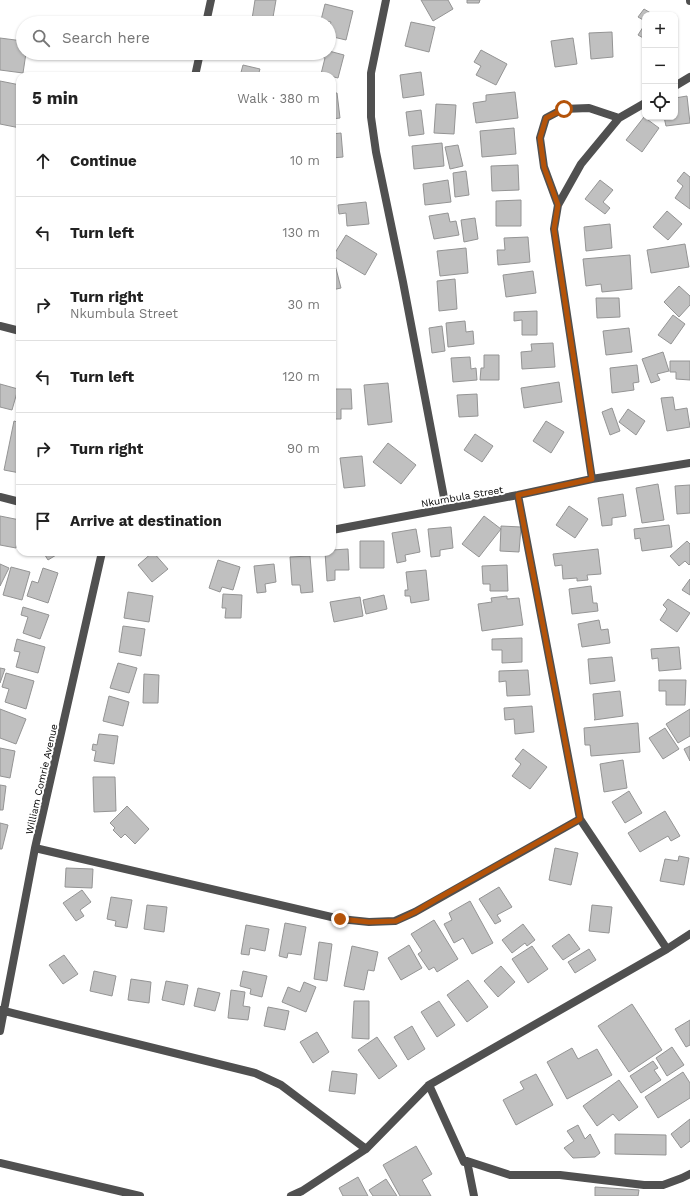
<!DOCTYPE html>
<html lang="en">
<head>
<meta charset="utf-8">
<style>
	:root { --surface:#fff; --page:#f2f2f2; --text:#222; --muted:#767676; --line:#e0e0e0 }
	body { margin:0; font-family:"Work Sans",sans-serif; background:var(--page); color:var(--text) }
	.controls { position:absolute; right:12px; top:12px; display:grid; overflow:hidden; border-radius:8px; box-shadow:0 1px 3px #0004 }
	.controls button { width:36px; height:36px; display:grid; place-items:center; padding:0; border:0; border-bottom:1px solid var(--line); background:var(--surface); color:var(--text); font:20px sans-serif }
	.stop { position:absolute; width:12px; height:12px; margin:-9px; border:3px solid #b45309; border-radius:50%; background:#fff }
	.stop.end { background:#b45309; border-color:#fff; box-shadow:0 1px 4px #0008 }
	.list { margin:0; padding:0; list-style:none }
	h2 { display:flex; justify-content:space-between; align-items:center; height:52px; margin:0; padding:0 16px; font-size:17px }
	h2 small { font-size:13px; font-weight:400; color:var(--muted) }
	.list li { display:grid; grid-template-columns:26px 1fr auto; gap:12px; align-items:center; box-sizing:border-box; height:72px; padding:0 16px; border-top:1px solid var(--line) }
	.list b { display:block; font-size:15px; white-space:nowrap }
	.list p { margin:0; font-size:13px; white-space:nowrap; color:var(--muted) }
	.list em { font-size:13px; font-style:normal; color:var(--muted) }
	.icon { flex:none; width:22px; height:22px; fill:none; stroke:currentColor; stroke-width:2; stroke-linecap:round; stroke-linejoin:round }
	.map { position:relative; flex:none; width:690px; height:1196px; overflow:hidden }
	.search { position:absolute; background:var(--surface); box-shadow:0 1px 3px #0004; left:16px; top:16px; width:320px; height:44px; display:flex; align-items:center; gap:10px; box-sizing:border-box; padding:0 14px; border-radius:22px; color:var(--muted); font-size:15px }
	.panel { position:absolute; background:var(--surface); box-shadow:0 1px 3px #0004; left:16px; top:72px; width:320px; height:484px; border-radius:12px }
	.map>svg:first-child { display:block }
</style>
</head>
<body>
<div class="map">
<svg width="690" height="1196" viewBox="0 0 690 1196">
	<rect width="100%" height="100%" fill="#fff"/>
	<path fill="#c0c0c0" stroke="#949494" d="M255 0H276L272 23 252 19Z
		M421 0H448L453 9 433 21Z
		M467 0H480L479 3H467Z
		M325 4 353 11 346 40 329 36V28L331 22 321 20Z
		M644 9 654 15H645V21L638 17Z
		M411 22 435 27 429 52 405 46Z
		M645 24V39L638 35Z
		M612 32 613 57 591 59 589 33Z
		M0 38 23 41V53H26L23 73 0 70Z
		M573 38 577 64 555 67 551 41Z
		M481 50 507 64 496 85 476 75 481 66 474 62Z
		M329 51 344 55 338 78 321 74 325 58 315 55 316 53H329Z
		M244 53H265L264 59 243 55Z
		M243 65 260 69 258 76H240Z
		M421 72 424 95 403 98 400 75Z
		M0 81 20 85V128L0 124Z
		M515 92 518 118 476 123 473 103 486 101V95Z
		M332 93H337L340 118 332 119Z
		M687 96 690 123 666 126 664 117H675V98Z
		M436 104 456 105 454 134 434 133Z
		M421 110 424 134 409 136 406 112Z
		M644 117 659 128 642 152 626 140Z
		M514 128 516 154 482 157 480 131Z
		M341 133 343 157 332 158V134Z
		M442 143 444 166 414 169 412 146Z
		M458 145 463 166 450 169 445 147Z
		M518 165 519 190 492 191 491 166Z
		M466 171 469 195 455 197 453 173Z
		M684 172 690 177V209L675 198 683 186 677 181Z
		M448 180 451 202 425 205 423 184Z
		M600 180 613 190 603 202 610 208 605 214 585 199Z
		M521 200V226H496V201Z
		M366 202 369 224 347 226 346 213 339 214 338 205Z
		M667 211 682 224 668 240 653 227Z
		M448 213 450 222 456 221 459 235 434 239 429 216Z
		M475 218 478 239 464 242 461 220Z
		M610 224 612 248 586 251 584 227Z
		M346 235 377 254 365 275 333 256Z
		M528 237 530 262 498 265 497 250H505L504 238Z
		M685 244 689 267 651 273 647 250Z
		M466 248 468 273 440 276 437 251Z
		M332 253 341 288 332 290Z
		M630 255 632 289 602 292 601 284 586 286 583 259Z
		M533 271 536 293 506 297 503 275Z
		M455 279 457 309 439 311 437 281Z
		M679 286 690 296V305L679 317 664 302Z
		M596 298H619L620 317 597 318Z
		M537 311V335H522V320L514 321V312Z
		M673 315 685 324 671 344 658 335Z
		M465 321 466 332 473 331 474 344 448 347 446 323Z
		M442 326 445 351 432 353 429 328Z
		M629 328 632 352 606 355 603 331Z
		M553 343 555 367 522 369 521 352 532 351 531 344Z
		M663 352 669 371 657 374 660 380 651 383 642 359Z
		M484 355H499V380H480L481 368H484Z
		M470 357 471 369 476 368 477 380 453 382 451 358Z
		M670 361H690V380L676 379V372H670Z
		M637 365 639 382 633 383 634 390 612 393 610 368Z
		M559 382 562 402 524 408 521 388Z
		M388 383 392 422 368 425 364 385Z
		M0 384 18 389 12 410 0 407Z
		M332 389H351L352 409H341V419H332Z
		M477 394 478 416 459 417 457 395Z
		M673 397 675 410 687 408 690 427 667 431 661 398Z
		M612 408 620 431 610 435 602 412Z
		M628 409 645 421 636 435 619 422Z
		M14 421 20 423V473L4 470Z
		M546 421 564 432 551 453 533 441Z
		M475 434 493 446 482 462 464 450Z
		M388 443 416 465 401 484 373 462Z
		M362 456 365 486 344 488 340 458Z
		M658 484 664 520 642 523 636 488Z
		M690 485V513L677 514 675 486Z
		M623 494 626 516 612 518V525L602 526 598 498Z
		M569 506 588 519 575 538 556 525Z
		M0 516 20 520V530L16 548 0 545Z
		M484 516 501 529 479 557 462 544Z
		M669 525 672 547 642 551 640 538 635 539 634 529Z
		M501 526 521 527 519 552 500 551Z
		M451 527 453 548 440 550V556L431 557 428 529Z
		M416 529 420 552 405 555 406 561 397 563 392 533Z
		M360 541H384V568H360Z
		M687 541 690 544V564L689 565 685 561 679 566 670 556Z
		M348 549 349 570H335V580L327 581 325 552H332V550Z
		M598 549 601 574 587 575 588 580 577 581V578L563 579 562 565 555 566 553 554Z
		M43 552H61L48 560Z
		M153 552 168 569 152 582 138 565Z
		M310 556 313 592 301 593 300 585H292L290 557Z
		M218 560 240 567 233 590 222 587 220 592 209 588Z
		M0 564 9 568 0 586Z
		M274 564 276 582 265 584 266 592 257 593 254 566Z
		M507 565 508 591H490V584H483L482 566Z
		M11 567 30 572 22 600 3 595Z
		M43 568 58 573 48 603 27 596 32 581 38 583Z
		M426 570 429 600 411 603 410 596H405V590H408L406 572Z
		M690 579V595L682 590Z
		M591 586 593 603H597L598 611 572 614 569 589Z
		M128 592 153 596 149 622 124 618Z
		M223 594 242 595 241 618H225L226 608H222Z
		M384 595 387 609 366 614 363 600Z
		M507 596V599L519 598 523 625 482 631 478 604 492 602 491 598Z
		M360 597 363 616 334 622 330 602Z
		M668 599 690 613 677 632 660 620 667 609 663 605Z
		M23 607 49 615 40 639 23 633 28 617 21 615Z
		M599 620 601 630 608 629 610 643 582 647 578 624Z
		M123 626 145 629 141 656 119 652Z
		M522 638V662L502 663V650H492V639Z
		M17 639 45 647 38 673 16 667 20 652 14 651Z
		M679 647 681 669 659 671 658 658 652 659 651 649Z
		M612 657 615 681 590 684 588 659Z
		M118 663 137 668 129 693 110 688Z
		M0 668 5 669 0 683Z
		M528 670 530 695 507 696 506 681 499 682V671Z
		M6 673 34 681 26 709 5 702 9 689 2 687Z
		M144 674 159 675 158 703H143Z
		M659 680H686L685 705H666V691H659Z
		M620 691 623 716 594 720 595 719 593 694Z
		M109 696 129 702 123 726 103 721Z
		M532 706 534 732 515 734 514 719 505 720 504 708Z
		M0 709 26 719 16 744 0 738Z
		M690 709V736L678 743 666 724Z
		M638 723 640 752 591 756 590 745H585L584 728Z
		M665 728 679 749 663 759 649 738Z
		M99 734 118 736 114 764 94 761 96 751 92 750 93 744 97 745Z
		M690 746V761L684 749Z
		M0 748 15 751 10 778 0 776Z
		M523 749 547 767 530 789 512 776 521 764 515 759Z
		M623 760 627 788 604 792 600 764Z
		M93 777H115L116 811 94 812Z
		M0 785 6 786 3 810H0Z
		M629 791 642 813 625 823 612 802Z
		M127 806 149 829 135 844 125 834 121 838 113 830 115 828 110 823Z
		M665 811 680 836 671 841 668 836 640 852 628 833Z
		M0 823 8 825 2 849H0Z
		M555 848 578 853 571 885 549 880Z
		M679 856 689 858 684 885 660 881 665 859 678 861Z
		M66 868 93 869 92 888 65 887Z
		M499 887 512 907 497 915 501 921 495 924 479 899Z
		M82 890 91 902 80 910 84 916 76 921 63 903Z
		M111 897 132 900 127 928 115 926 116 921 107 919Z
		M470 901 493 943 472 954 463 938 454 943 444 924 452 920 449 913Z
		M147 905 167 907 164 932 144 929Z
		M592 905 612 907 609 933 589 931Z
		M434 920 458 959 437 972 434 967 429 970 418 954 422 951 411 934Z
		M285 923 306 927 301 955 288 953 287 958 279 956Z
		M523 924 535 940 527 946 525 943 512 953 502 940Z
		M246 925 269 929 265 951 250 948 249 955 241 954Z
		M569 934 580 949 563 960 552 946Z
		M319 942 332 944 327 981 314 979Z
		M409 945 422 968 401 980 388 958Z
		M352 946 378 952 374 971 368 970 364 990 344 986Z
		M532 946 548 969 528 983 512 959Z
		M589 949 596 960 575 973 568 962Z
		M64 955 78 974 63 984 49 965Z
		M501 966 515 982 498 997 484 981Z
		M94 971 116 976 112 996 90 991Z
		M243 971 267 976 262 997 250 994 251 989 240 986Z
		M131 979 151 982 149 1003 128 1000Z
		M468 980 488 1007 467 1022 447 995Z
		M166 981 188 985 184 1005 162 1000Z
		M304 982 316 987 306 1012 282 1002 288 987 300 992Z
		M198 988 220 993 215 1011 194 1006Z
		M231 990 245 992 243 1006 250 1007 248 1020 228 1018Z
		M354 1001H369V1039L352 1038Z
		M439 1001 455 1025 437 1037 421 1012Z
		M632 1004 662 1050 629 1072 598 1026Z
		M268 1007 289 1011 285 1030 264 1026Z
		M690 1020V1045L686 1047 675 1029Z
		M412 1026 425 1049 408 1060 394 1037Z
		M317 1032 329 1052 313 1063 300 1042Z
		M377 1037 397 1066 379 1079 358 1050Z
		M672 1047 684 1065 667 1076 656 1058Z
		M572 1048 578 1059 597 1049 612 1075 567 1099 547 1062Z
		M653 1061 658 1068 654 1070 661 1080 641 1093 630 1076Z
		M332 1071 357 1074 355 1094 329 1091Z
		M683 1072 690 1083V1098L658 1118 645 1097Z
		M536 1074 553 1105 516 1125 503 1100 524 1089 520 1082Z
		M619 1080 638 1107 619 1121 613 1114 597 1126 583 1106Z
		M690 1119V1141L681 1148 671 1134Z
		M578 1125 585 1139 590 1134 600 1153 595 1157 573 1158 564 1148 574 1141 567 1131Z
		M615 1134 666 1135V1155L615 1154Z
		M416 1146 432 1174 422 1180 431 1196H400L383 1165Z
		M358 1177 368 1196H343L339 1188Z
		M386 1179 397 1196H373L369 1190Z
		M595 1187 639 1190 638 1196H595Z"/>
	<g fill="none" stroke-linecap="round" stroke-linejoin="round">
		<path stroke="#505050" stroke-width="8" d="M386 0 371 73V117L376 152 403 282 446 508
			M690 0V1
			M206 23 211 0
			M195 76 200 53
			M675 86 690 77
			M558 205 544 167 540 138 546 118 563 109 589 108 619 118
			M0 326 20 331
			M592 479 554 229 558 205 581 164 619 118 645 103
			M518 495 580 819 667 949
			M0 497 20 502
			M332 530 518 495 592 479 690 463
			M35 848 340 919 369 922 395 921 415 912 580 819
			M0 1010 255 1073 281 1085 366 1149
			M0 1031 35 848 102 552
			M429 1085 464 1162 467 1161 474 1196
			M467 1161 510 1175H560L644 1185H663L682 1178 690 1174
			M0 1163 140 1196
			M291 1196 302 1191 366 1149 429 1085 667 949 690 934"/>
	</g>
	<g fill="none" stroke-linecap="round" stroke-linejoin="round">
		<path stroke="#b45309" stroke-width="5" d="M340 919 369 922 396 921 415 912 435 900 580 819 518 495 592 479 554 229 558 205 544 167 540 138 546 118 564 109"/>
	</g>
	<g text-anchor="middle" stroke-width="4" stroke-linejoin="round" paint-order="stroke">
		<g font-size="10" fill="#000" stroke="#fff">
			<text transform="translate(462 496) rotate(-10)" y="4">Nkumbula Street</text>
			<text transform="translate(41 779) rotate(-77)" y="4">William Comrie Avenue</text>
		</g>
	</g>
</svg>
<div class="controls">
<button>+</button>
<button>−</button>
<button><svg class="icon" aria-label="locate" viewBox="0 0 24 24"><circle cx="12" cy="12" r="6"/><path d="M12 2v4M12 18v4M2 12h4M18 12h4"/></svg></button>
</div>
<div class="stop" style="left:564px;top:109px"></div>
<div class="stop end" style="left:340px;top:919px"></div>
<div class="search"><svg class="icon" aria-label="search" viewBox="0 0 24 24"><circle cx="10" cy="10" r="6"/><path d="M15 15l6 6"/></svg>Search here</div>
<section class="panel">
<h2>5 min<small>Walk · 380 m</small></h2>
<ul class="list">
<li><svg class="icon" aria-label="ahead" viewBox="0 0 24 24"><path d="M12 20V5M6 11l6-6 6 6"/></svg><div><b>Continue</b></div><em>10 m</em></li>
<li><svg class="icon" aria-label="left" viewBox="0 0 24 24"><path d="M17 20v-9H6M10 6l-5 5 5 5"/></svg><div><b>Turn left</b></div><em>130 m</em></li>
<li><svg class="icon" aria-label="right" viewBox="0 0 24 24"><path d="M7 20v-9h11M14 6l5 5-5 5"/></svg><div><b>Turn right</b><p>Nkumbula Street</p></div><em>30 m</em></li>
<li><svg class="icon" aria-label="left" viewBox="0 0 24 24"><path d="M17 20v-9H6M10 6l-5 5 5 5"/></svg><div><b>Turn left</b></div><em>120 m</em></li>
<li><svg class="icon" aria-label="right" viewBox="0 0 24 24"><path d="M7 20v-9h11M14 6l5 5-5 5"/></svg><div><b>Turn right</b></div><em>90 m</em></li>
<li><svg class="icon" aria-label="arrive" viewBox="0 0 24 24"><path d="M6 21V4h12l-3 4 3 4H6"/></svg><div><b>Arrive at destination</b></div></li>
</ul>
</section>
</div>
</body>
</html>
